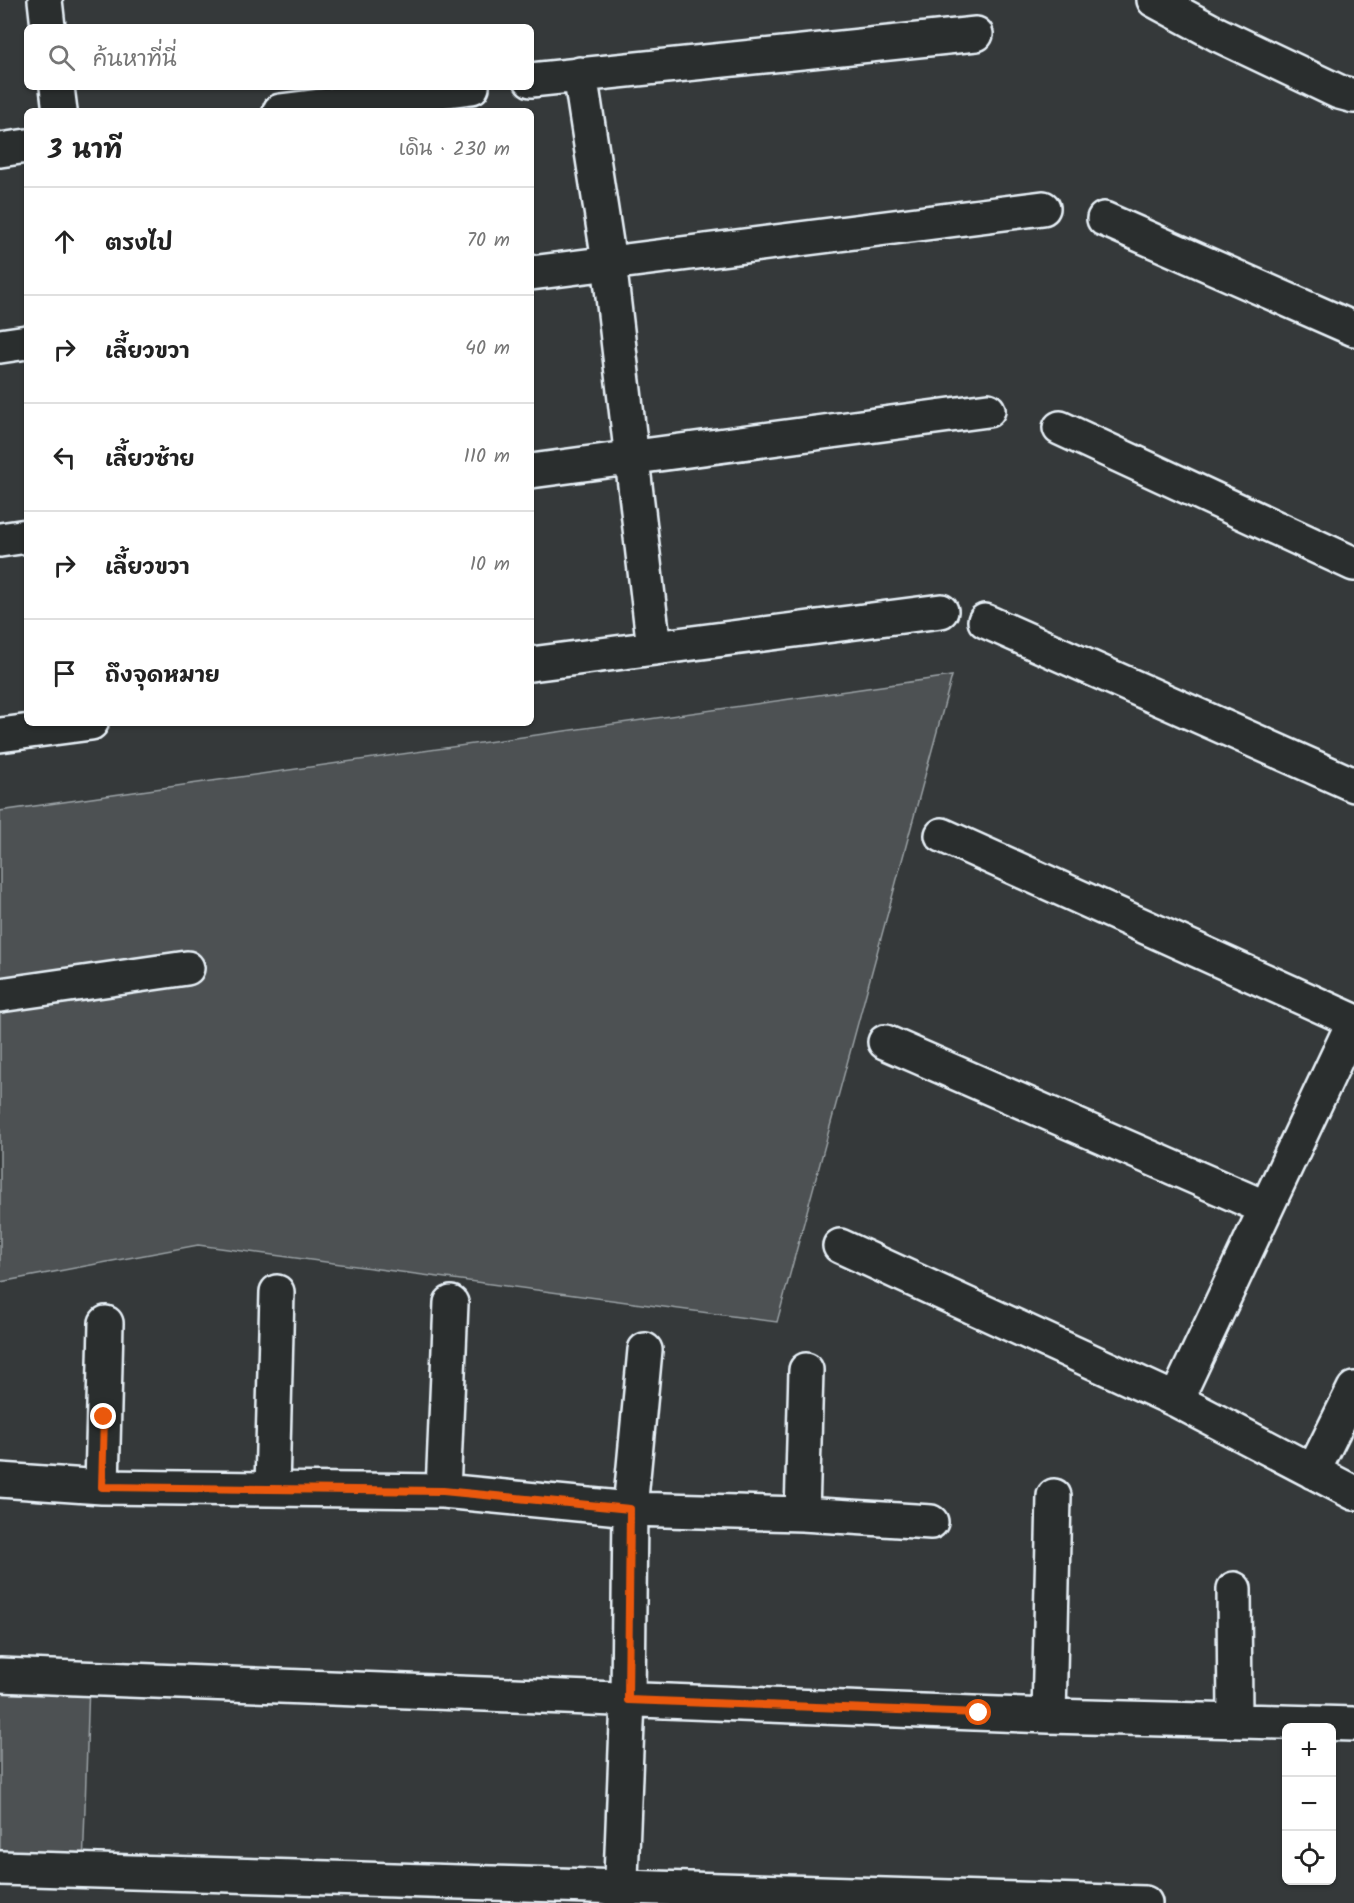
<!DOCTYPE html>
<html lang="th">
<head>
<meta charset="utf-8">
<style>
	:root { --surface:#fff; --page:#f2f2f2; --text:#222; --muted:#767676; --line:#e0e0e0 }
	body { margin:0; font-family:Kalam,"Playpen Sans Thai",sans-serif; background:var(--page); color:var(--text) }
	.controls { position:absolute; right:18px; bottom:18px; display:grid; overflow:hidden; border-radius:9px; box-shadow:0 2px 4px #0004 }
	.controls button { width:54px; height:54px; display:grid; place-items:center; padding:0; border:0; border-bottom:2px solid var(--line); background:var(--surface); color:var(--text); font:30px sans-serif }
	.stop { position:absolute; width:18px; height:18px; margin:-14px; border:4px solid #ea580c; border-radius:50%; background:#fff }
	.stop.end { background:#ea580c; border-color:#fff; box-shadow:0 2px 6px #0008 }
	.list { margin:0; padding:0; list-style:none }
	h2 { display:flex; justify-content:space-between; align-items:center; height:78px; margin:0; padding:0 24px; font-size:26px }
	h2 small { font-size:20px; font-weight:400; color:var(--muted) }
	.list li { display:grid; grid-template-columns:39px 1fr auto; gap:18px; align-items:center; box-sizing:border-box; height:108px; padding:0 24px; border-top:2px solid var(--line) }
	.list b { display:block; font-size:22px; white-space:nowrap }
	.list em { font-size:20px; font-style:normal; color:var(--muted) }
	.icon { flex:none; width:33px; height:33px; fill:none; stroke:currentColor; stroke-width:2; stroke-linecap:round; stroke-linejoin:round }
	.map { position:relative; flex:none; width:1354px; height:1903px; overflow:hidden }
	.search { position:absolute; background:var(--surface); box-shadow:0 2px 4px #0004; left:24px; top:24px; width:510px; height:66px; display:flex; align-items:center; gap:15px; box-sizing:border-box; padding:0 21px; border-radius:9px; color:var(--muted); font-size:22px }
	.panel { position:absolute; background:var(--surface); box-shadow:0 2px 4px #0004; left:24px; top:108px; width:510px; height:618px; border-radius:9px }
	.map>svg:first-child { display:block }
</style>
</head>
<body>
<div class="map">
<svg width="1354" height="1903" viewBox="0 0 1354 1903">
	<rect width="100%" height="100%" fill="#35393a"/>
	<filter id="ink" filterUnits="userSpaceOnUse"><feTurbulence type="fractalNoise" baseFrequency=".0167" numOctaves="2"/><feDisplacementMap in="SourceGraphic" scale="12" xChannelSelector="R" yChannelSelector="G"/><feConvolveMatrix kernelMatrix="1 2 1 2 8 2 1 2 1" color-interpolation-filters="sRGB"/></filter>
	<g filter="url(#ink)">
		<path fill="#4d5152" stroke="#9aa1a5" stroke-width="1.5" d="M952 676 777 1322 198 1245 0 1282V811Z
			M0 1679 89 1682 83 1870 0 1866Z"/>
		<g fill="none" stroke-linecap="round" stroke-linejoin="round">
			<defs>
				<path id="minor" d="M45 0 48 27
					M1154 0 1217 34 1339 92 1354 96
					M580 74 609 262 654 648
					M531 80 976 34
					M57 87 60 111
					M280 111 472 87
					M0 150 27 146
					M1104 219 1354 329
					M531 273 1043 208
					M0 346 27 342
					M1060 428 1354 564
					M531 471 988 410
					M0 540 27 536
					M985 621 1354 785
					M531 664 941 611
					M0 735 91 723
					M942 835 1354 1021
					M0 995 187 968
					M885 1042 1266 1208
					M840 1246 1176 1400 1354 1493
					M1176 1400 1354 1021
					M1313 1472 1354 1389
					M0 1480 102 1487 443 1491 630 1509 802 1514 931 1522
					M102 1487 106 1323
					M272 1488 277 1292
					M443 1491 451 1303
					M802 1514 806 1370
					M1234 1589 1235 1721
					M0 1675 1049 1716 1354 1724
					M1049 1716 1054 1496
					M0 1868 1145 1903
					M620 1903 628 1699 630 1509 645 1350"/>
			</defs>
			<use href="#minor" stroke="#e8f1f8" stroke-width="38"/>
			<use href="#minor" stroke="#2a2d2e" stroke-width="33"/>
		</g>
	</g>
	<g fill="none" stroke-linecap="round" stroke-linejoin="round" filter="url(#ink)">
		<path stroke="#ea580c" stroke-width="8" d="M104 1417 102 1487 443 1491 630 1509 628 1700 979 1713"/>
	</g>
</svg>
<div class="controls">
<button>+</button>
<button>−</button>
<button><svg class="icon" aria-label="locate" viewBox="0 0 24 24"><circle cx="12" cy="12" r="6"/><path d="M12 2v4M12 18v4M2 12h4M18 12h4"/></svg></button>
</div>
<div class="stop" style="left:979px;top:1713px"></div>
<div class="stop end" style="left:104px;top:1417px"></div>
<div class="search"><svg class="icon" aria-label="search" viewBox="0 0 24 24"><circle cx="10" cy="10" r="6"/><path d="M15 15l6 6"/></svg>ค้นหาที่นี่</div>
<section class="panel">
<h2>3 นาที<small>เดิน · 230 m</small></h2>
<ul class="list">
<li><svg class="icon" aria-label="ahead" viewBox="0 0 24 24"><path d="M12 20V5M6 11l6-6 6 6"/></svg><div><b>ตรงไป</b></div><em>70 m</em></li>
<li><svg class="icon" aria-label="right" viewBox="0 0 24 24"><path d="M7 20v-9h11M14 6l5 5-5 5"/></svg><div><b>เลี้ยวขวา</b></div><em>40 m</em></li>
<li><svg class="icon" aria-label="left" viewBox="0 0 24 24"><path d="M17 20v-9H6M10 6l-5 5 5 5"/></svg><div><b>เลี้ยวซ้าย</b></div><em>110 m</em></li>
<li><svg class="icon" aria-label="right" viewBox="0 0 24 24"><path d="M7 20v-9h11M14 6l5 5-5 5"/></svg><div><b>เลี้ยวขวา</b></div><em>10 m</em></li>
<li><svg class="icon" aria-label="arrive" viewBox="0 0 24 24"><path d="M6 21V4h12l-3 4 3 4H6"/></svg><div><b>ถึงจุดหมาย</b></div></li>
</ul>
</section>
</div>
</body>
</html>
